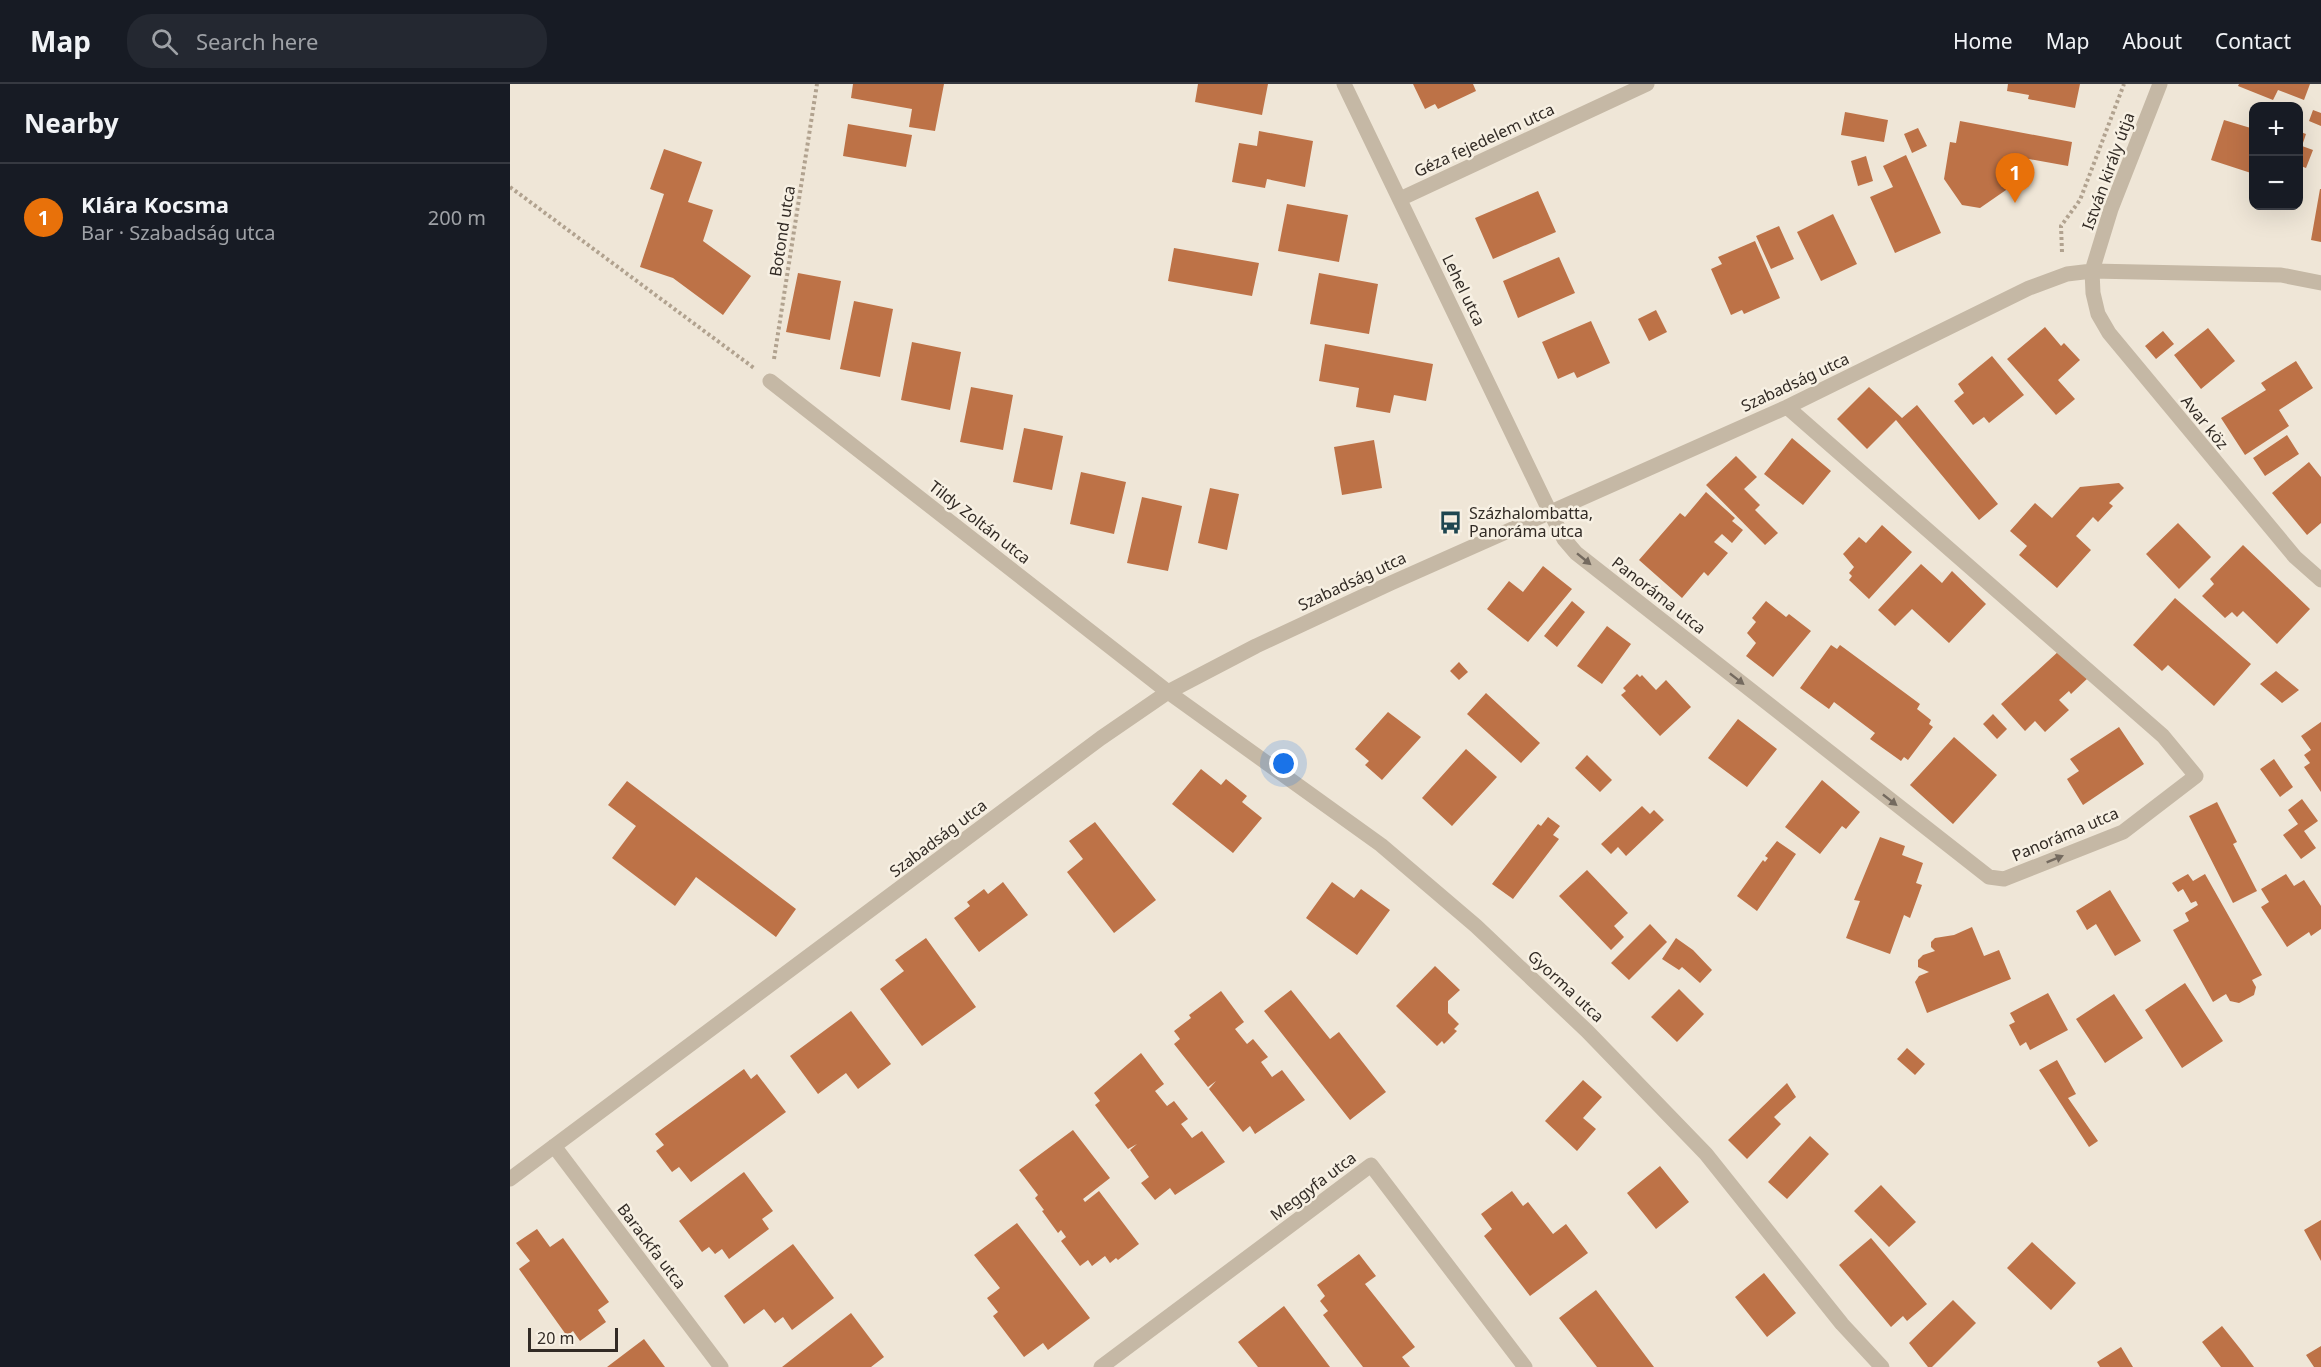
<!DOCTYPE html>
<html lang="en">
<head>
<meta charset="utf-8">
<style>
	:root { --surface:#171b24; --page:#242831; --text:#f1f3f6; --muted:#9ea1a6; --line:#363941; --accent:#8c9099 }
	body { margin:0; font-family:"Noto Sans",sans-serif; background:var(--page); color:var(--text) }
	.controls { position:absolute; right:18px; top:18px; display:grid; overflow:hidden; border-radius:12px; box-shadow:0 6px 24px #0002 }
	.controls button { width:54px; height:54px; display:grid; place-items:center; padding:0; border:0; border-bottom:2px solid var(--line); background:var(--surface); color:var(--text); font:30px sans-serif }
	.scale { position:absolute; left:18px; bottom:15px; width:90px; box-sizing:border-box; padding-left:6px; border:3px solid #322b25; border-top:0; font-size:16px; line-height:21px; white-space:nowrap; color:#322b25; -webkit-text-stroke:4px #f7f0e3; paint-order:stroke }
	.you { position:absolute; left:774px; top:680px; width:21px; height:21px; margin:-15px; border:4px solid #fff; border-radius:50%; background:#1a73e8; box-shadow:0 0 0 9px #1a73e833 }
	.badge { display:grid; place-items:center; width:39px; height:39px; border-radius:50%; background:var(--accent); color:#fff; font-size:20px; font-weight:700 }
	.pin { position:absolute; translate:-50% -50px; filter:drop-shadow(0 2px 3px #0008) }
	.pin::after { content:''; position:absolute; top:32px; width:21px; height:18px; background:inherit; clip-path:polygon(0 0,100% 0,50% 100%) }
	.list { margin:0; padding:0; list-style:none }
	h2 { display:flex; justify-content:space-between; align-items:center; height:78px; margin:0; padding:0 24px; font-size:26px }
	h2 small { font-size:20px; font-weight:400; color:var(--muted) }
	.list li { display:grid; grid-template-columns:39px 1fr auto; gap:18px; align-items:center; box-sizing:border-box; height:108px; padding:0 24px; border-top:2px solid var(--line) }
	.list b { display:block; font-size:22px; white-space:nowrap }
	.list p { margin:0; font-size:20px; white-space:nowrap; color:var(--muted) }
	.list em { font-size:20px; font-style:normal; color:var(--muted) }
	.icon { flex:none; width:33px; height:33px; fill:none; stroke:currentColor; stroke-width:2; stroke-linecap:round; stroke-linejoin:round }
	.map { position:relative; flex:none; width:1811px; height:1283px; overflow:hidden }
	header { display:flex; align-items:center; gap:36px; box-sizing:border-box; height:84px; padding:0 30px; background:var(--surface); border-bottom:2px solid var(--line) }
	header strong { font-size:28px }
	nav { display:flex; gap:33px; margin-inline-start:auto; font-size:21px }
	.search { width:420px; height:54px; background:var(--page); display:flex; align-items:center; gap:15px; box-sizing:border-box; padding:0 21px; border-radius:24px; color:var(--muted); font-size:22px }
	main { display:flex }
	aside { flex:1; background:var(--surface) }
	.map>svg:first-child { display:block }
</style>
</head>
<body>
<header>
<strong>Map</strong>
<div class="search"><svg class="icon" aria-label="search" viewBox="0 0 24 24"><circle cx="10" cy="10" r="6"/><path d="M15 15l6 6"/></svg>Search here</div>
<nav><a>Home</a><a>Map</a><a>About</a><a>Contact</a></nav>
</header>
<main>
<aside>
<h2>Nearby<small></small></h2>
<ul class="list">
<li><span class="badge" style="background:#e8710a">1</span><div><b>Klára Kocsma</b><p>Bar · Szabadság utca</p></div><em>200 m</em></li>
</ul>
</aside>
<div class="map">
<svg width="1811" height="1283" viewBox="0 0 1811 1283">
	<rect width="100%" height="100%" fill="#efe6d7"/>
	<path fill="#bd7247" d="M343 0H434L425 47 399 43 402 25 341 14Z
		M688 0H758L752 31 685 18Z
		M903 0H963L966 7 928 25 925 20 915 25Z
		M1498 0H1570L1565 24 1518 15 1519 11 1497 7Z
		M1729 0H1800L1794 16 1768 6 1763 16 1728 2Z
		M1803 26 1811 29V42L1799 37Z
		M1335 28 1378 36 1374 58 1331 51Z
		M1714 36 1744 45 1741 89 1701 76Z
		M1450 37 1562 58 1558 82 1519 75 1516 92 1508 98 1498 97 1496 106 1470 124 1452 121 1434 95 1440 58 1446 59Z
		M338 40 402 51 396 83 333 72Z
		M1408 44 1417 62 1402 69 1394 50Z
		M749 47 803 57 795 103 757 95 755 104 722 98 729 59 747 62Z
		M1788 47 1796 50 1792 62 1803 66 1796 84 1788 81Z
		M154 65 192 78 178 118 203 126 193 157 241 192 213 231 163 194 130 183 154 110 140 105Z
		M1396 71 1431 149 1385 169 1360 113 1383 103 1373 82Z
		M1356 72 1363 97 1348 102 1341 77Z
		M1810 105H1811V158L1801 156Z
		M1028 107 1046 148 983 175 965 134Z
		M777 120 838 131 829 178 768 167Z
		M1323 130 1347 180 1311 197 1287 148Z
		M1269 142 1284 175 1261 185 1246 152Z
		M1245 157 1270 214 1234 230 1232 226 1221 231 1201 185 1212 180 1208 173Z
		M664 164 749 179 742 212 658 197Z
		M1049 173 1065 209 1008 234 993 197Z
		M288 189 331 197 320 256 276 248Z
		M809 189 868 200 859 250 800 240Z
		M344 217 383 225 370 293 330 285Z
		M1146 226 1157 248 1139 257 1128 235Z
		M1081 237 1100 279 1067 294 1064 288 1048 295 1032 258Z
		M1535 243 1551 262 1554 259 1570 276 1548 296 1565 315 1546 331 1497 275Z
		M1698 244 1725 277 1691 305 1664 271Z
		M1653 247 1664 260 1646 275 1635 262Z
		M402 258 451 268 440 326 391 316Z
		M815 260 923 280 916 317 884 311 880 329 846 323 849 304 809 297Z
		M1482 272 1514 311 1479 339 1474 333 1463 341 1444 317 1454 309 1448 300Z
		M1786 277 1803 304 1769 326 1779 342 1735 371 1711 334 1756 306 1751 299Z
		M461 303 503 311 493 366 450 358Z
		M1359 303 1392 334 1407 321 1488 420 1469 436 1386 336 1357 365 1327 335Z
		M514 344 553 352 542 406 503 398Z
		M1777 351 1789 370 1755 392 1743 374Z
		M1282 354 1321 387 1293 421 1254 390Z
		M864 356 872 404 832 411 824 363Z
		M1226 372 1247 393 1234 405 1250 421 1245 426 1268 449 1255 461 1196 401Z
		M1799 378 1811 393V439L1797 451 1762 409Z
		M571 388 616 398 604 450 560 440Z
		M1609 399 1614 404 1599 419 1603 422 1588 438 1583 433 1566 452 1581 466 1547 504 1509 471 1517 462 1500 447 1525 419 1542 434 1570 403Z
		M700 404 729 410 717 466 688 459Z
		M1196 408 1225 434 1222 437 1233 446 1222 459 1212 450 1204 458 1218 469 1198 492 1194 488 1172 514 1129 476 1170 429 1175 433Z
		M632 413 672 422 658 487 617 479Z
		M1668 439 1701 473 1669 505 1636 470Z
		M1372 441 1402 468 1359 515 1339 496 1342 492 1339 489 1344 483 1333 470 1349 453 1356 459Z
		M1733 461 1800 525 1767 560 1733 527 1727 533 1722 528 1715 534 1692 512 1704 500 1700 495Z
		M1411 480 1432 499 1442 487 1476 520 1439 559 1402 525 1385 542 1368 526Z
		M1033 482 1062 505 1018 558 977 525 999 497 1013 508Z
		M1665 514 1741 580 1704 622 1658 581 1652 587 1623 561Z
		M1062 517 1075 528 1047 563 1034 552Z
		M1256 517 1276 533 1279 530 1301 547 1263 593 1236 572 1246 559 1237 549 1246 538 1242 534Z
		M1097 542 1121 560 1092 600 1067 582Z
		M1321 561 1327 565 1330 561 1410 620 1407 625 1421 636 1419 640 1423 643 1398 676 1394 673 1391 677 1360 655 1365 649 1324 618 1319 625 1290 604Z
		M1550 566 1579 593 1561 610 1559 607 1549 616 1559 626 1535 648 1525 637 1515 647 1491 620Z
		M949 578 958 588 949 596 940 587Z
		M1766 587 1789 606 1772 619 1750 600Z
		M1127 590 1130 593 1132 591 1146 606 1156 596 1181 623 1150 652 1111 611 1116 607 1113 604Z
		M976 609 1030 659 1011 679 957 630Z
		M878 628 911 653 872 696 855 681 859 677 845 665Z
		M1483 630 1497 645 1487 655 1473 640Z
		M1228 635 1267 665 1237 703 1198 674Z
		M1811 638V708L1794 683 1800 679 1794 671 1801 666 1791 652Z
		M1609 643 1634 680 1573 721 1557 695 1569 687 1560 675Z
		M1444 653 1487 691 1443 740 1400 701Z
		M956 665 987 693 942 742 912 714Z
		M1077 671 1102 696 1090 708 1065 684Z
		M1764 675 1783 703 1770 713 1750 685Z
		M691 685 711 701 716 695 737 712 732 718 752 734 723 769 662 720Z
		M1312 696 1350 728 1336 745 1332 742 1310 770 1275 743Z
		M117 697 286 825 266 853 186 793 165 822 102 774 126 742 98 721Z
		M1792 715 1808 737 1794 747 1806 764 1791 775 1773 751 1788 740 1778 726Z
		M1707 718 1727 758 1723 760 1747 807 1723 819 1679 732Z
		M1132 722 1140 730 1144 726 1154 736 1116 772 1108 763 1101 770 1091 760Z
		M1038 733 1050 742 1043 751 1049 755 1003 815 982 800 1028 740 1031 742Z
		M585 738 646 816 604 849 557 788 573 775 559 757Z
		M1370 753 1395 762 1392 771 1413 779 1406 799 1412 801 1400 834 1394 831 1380 870 1336 854 1350 817 1344 816Z
		M1267 757 1286 770 1247 827 1227 812 1253 776 1255 778 1258 774 1255 772Z
		M1077 786 1118 829 1104 842 1114 853 1101 866 1049 812Z
		M1678 790 1683 797 1695 790 1752 891 1742 896 1746 903 1744 911 1729 919 1720 917 1716 910 1703 918 1663 846 1679 837 1675 829 1688 821 1686 817 1681 819 1673 805 1668 808 1662 799Z
		M1776 790 1784 802 1794 796 1811 822V845L1801 852 1799 848 1777 863 1751 823 1759 818 1751 805Z
		M493 798 518 831 469 868 444 834 460 822 457 818 474 805 478 810Z
		M822 798 844 814 851 805 880 826 847 871 796 834Z
		M1600 806 1631 857 1605 872 1586 840 1577 846 1566 827Z
		M1140 840 1157 858 1119 896 1101 879Z
		M1462 843 1474 872 1489 866 1501 895 1417 929 1405 898 1409 892 1419 888 1408 883V876L1413 871 1425 867 1421 863V858L1425 854 1444 851Z
		M416 854 466 923 412 962 370 905 394 887 385 876Z
		M1166 854 1183 866 1202 886 1190 899 1172 883 1169 886 1152 875Z
		M925 882 950 906 938 917V929L949 940 944 945 947 947 934 960 932 957 927 962 886 922Z
		M1675 899 1713 957 1672 984 1635 926Z
		M1169 905 1194 930 1167 958 1141 933Z
		M781 906 820 955 829 948 876 1008 840 1036 754 927Z
		M711 907 734 938 725 945 737 960 743 955 758 973 751 978 762 993 772 986 795 1016 745 1050 740 1042 733 1048 699 1005 706 997 698 1003 664 960 670 955 664 947 681 934 679 931Z
		M1538 909 1558 946 1520 966 1516 958 1510 962 1499 941 1505 938 1500 929Z
		M1604 910 1633 954 1595 979 1566 935Z
		M341 927 381 980 348 1005 336 989 308 1010 280 972Z
		M1397 964 1415 980 1405 991 1387 975Z
		M631 969 654 1000 645 1007 657 1022 664 1017 678 1035 671 1040 682 1054 692 1047 715 1078 665 1111 660 1104 645 1116 631 1099 639 1093 620 1066 627 1060 618 1065 585 1021 590 1017 584 1009Z
		M1547 976 1566 1010 1558 1014 1588 1057 1579 1063 1529 986Z
		M234 985 241 995 247 990 276 1028 181 1098 169 1083 162 1088 146 1067 154 1061 145 1050Z
		M1073 996 1092 1013 1073 1034 1086 1045 1067 1067 1035 1037Z
		M1277 999 1286 1013 1264 1033 1271 1040 1237 1075 1218 1056Z
		M563 1046 600 1094 573 1115 575 1118 589 1107 629 1160 608 1176 606 1174 600 1179 595 1172 582 1182 578 1176 570 1182 551 1157 556 1153 551 1146 548 1149 532 1127 534 1126 525 1114 528 1111 509 1086Z
		M1300 1052 1319 1070 1277 1115 1258 1098Z
		M1150 1082 1179 1118 1146 1145 1117 1109Z
		M234 1088 263 1127 252 1135 259 1145 219 1175 212 1165 205 1170 199 1163 192 1168 169 1137Z
		M1371 1101 1406 1138 1379 1163 1344 1127Z
		M1002 1107 1013 1122 1018 1118 1043 1150 1056 1140 1078 1169 1020 1212 974 1152 982 1145 971 1130Z
		M1811 1136V1177L1794 1146Z
		M507 1139 580 1234 538 1266 533 1259 514 1273 483 1232 488 1228 477 1214 490 1204 464 1171Z
		M27 1145 40 1163 53 1154 99 1218 88 1226 96 1238 70 1257 63 1247 57 1252 9 1185 20 1177 6 1159Z
		M1361 1154 1417 1220 1397 1237 1393 1232 1381 1243 1329 1181Z
		M1522 1158 1566 1199 1541 1226 1497 1184Z
		M283 1160 324 1214 282 1246 273 1233 265 1239 254 1225 234 1240 214 1212Z
		M849 1170 866 1192 855 1200 905 1263 892 1273 900 1283H853L813 1231 818 1227 810 1217 815 1212 807 1201Z
		M1254 1189 1286 1229 1257 1253 1225 1213Z
		M1086 1206 1144 1283H1087L1049 1234Z
		M1443 1216 1466 1239 1422 1283H1418L1399 1259Z
		M774 1222 820 1283H748L728 1258Z
		M341 1229 374 1273 361 1283H272Z
		M1712 1242 1732 1267 1744 1283H1711L1692 1258Z
		M134 1255 155 1283H97Z
		M1811 1262V1283H1804L1796 1271Z
		M1611 1263 1623 1283H1590L1587 1278Z"/>
	<g fill="none" stroke-linecap="round" stroke-linejoin="round">
		<path stroke="#b1a28f" stroke-width="4" stroke-dasharray="3 3" stroke-linecap="butt" d="M0 103 244 284
			M1552 168 1551 142 1570 116 1614 0
			M264 275 307 0"/>
		<path stroke="#c5b8a5" stroke-width="15" d="M834 0 1040 428 1054 455 1066 469 1479 793 1494 795 1613 748 1686 692 1653 652 1277 323
			M1650 0 1601 125 1582 187 1583 209 1588 230 1599 249 1785 473 1811 496
			M890 115 1137 0
			M260 297 658 608 871 761 966 842 1077 947 1196 1070 1332 1240 1372 1283
			M44 1062 211 1283
			M0 1095 591 654 658 608 746 562 881 499 1277 323 1519 204 1557 190 1582 187 1771 191 1811 199
			M591 1283 861 1081 1015 1283"/>
	</g>
	<defs><path id="oneway-solid" d="M-6-.8H1V-3.2L6.5 0L1 3.2V.8H-6Z" transform="scale(1.5)"/></defs>
	<g fill="#746a5f">
		<use href="#oneway-solid" transform="translate(1074 475) rotate(39)"/>
		<use href="#oneway-solid" transform="translate(1227 595) rotate(38)"/>
		<use href="#oneway-solid" transform="translate(1380 716) rotate(38)"/>
		<use href="#oneway-solid" transform="translate(1545 775) rotate(-22)"/>
	</g>
	<defs>
		<symbol id="bus-bare" viewBox="-9 -9 18 18"><path d="M-5-6H5V4H4V6H2V4H-2V6H-4V4H-5ZM-3.5-4V0h7V-4ZM-3.5 1.2v1.5H-2V1.2ZM2 1.2v1.5H3.5V1.2Z" fill="#1e4650" stroke="#f7f0e3" stroke-width="2.5" paint-order="stroke"/></symbol>
	</defs>
	<g fill-rule="evenodd">
		<use href="#bus-bare" x="924" y="422" width="33" height="33"/>
	</g>
	<g text-anchor="middle" stroke-width="5" stroke-linejoin="round" paint-order="stroke">
		<g font-size="16" fill="#322b25" stroke="#f7f0e3">
			<text transform="translate(974 56) rotate(-25)" y="6">Géza fejedelem utca</text>
			<text transform="translate(1598 87) rotate(-70)" y="6">István király útja</text>
			<text transform="translate(272 147) rotate(-81)" y="6">Botond utca</text>
			<text transform="translate(954 206) rotate(64)" y="6">Lehel utca</text>
			<text transform="translate(1285 298) rotate(-25)" y="6">Szabadság utca</text>
			<text transform="translate(1695 338) rotate(51)" y="6">Avar köz</text>
			<text transform="translate(470 438) rotate(38)" y="6">Tildy Zoltán utca</text>
			<text transform="translate(842 497) rotate(-25)" y="6">Szabadság utca</text>
			<text transform="translate(1149 511) rotate(38)" y="6">Panoráma utca</text>
			<text transform="translate(1555 750) rotate(-23)" y="6">Panoráma utca</text>
			<text transform="translate(428 754) rotate(-37)" y="6">Szabadság utca</text>
			<text transform="translate(1056 902) rotate(43)" y="6">Gyorma utca</text>
			<text transform="translate(803 1102) rotate(-37)" y="6">Meggyfa utca</text>
			<text transform="translate(142 1162) rotate(53)" y="6">Barackfa utca</text>
		</g>
		<g font-size="16" fill="#322b25" stroke="#f7f0e3" text-anchor="start">
			<text x="959" y="435">Százhalombatta,<tspan x="959" dy="18">Panoráma utca</tspan></text>
		</g>
	</g>
</svg>
<div class="controls">
<button>+</button>
<button>−</button>
</div>
<div class="scale">20 m</div>
<div class="you"></div>
<div class="pin badge" style="left:1505px;top:119px;background:#e8710a">1</div>
</div>
</main>
</body>
</html>
